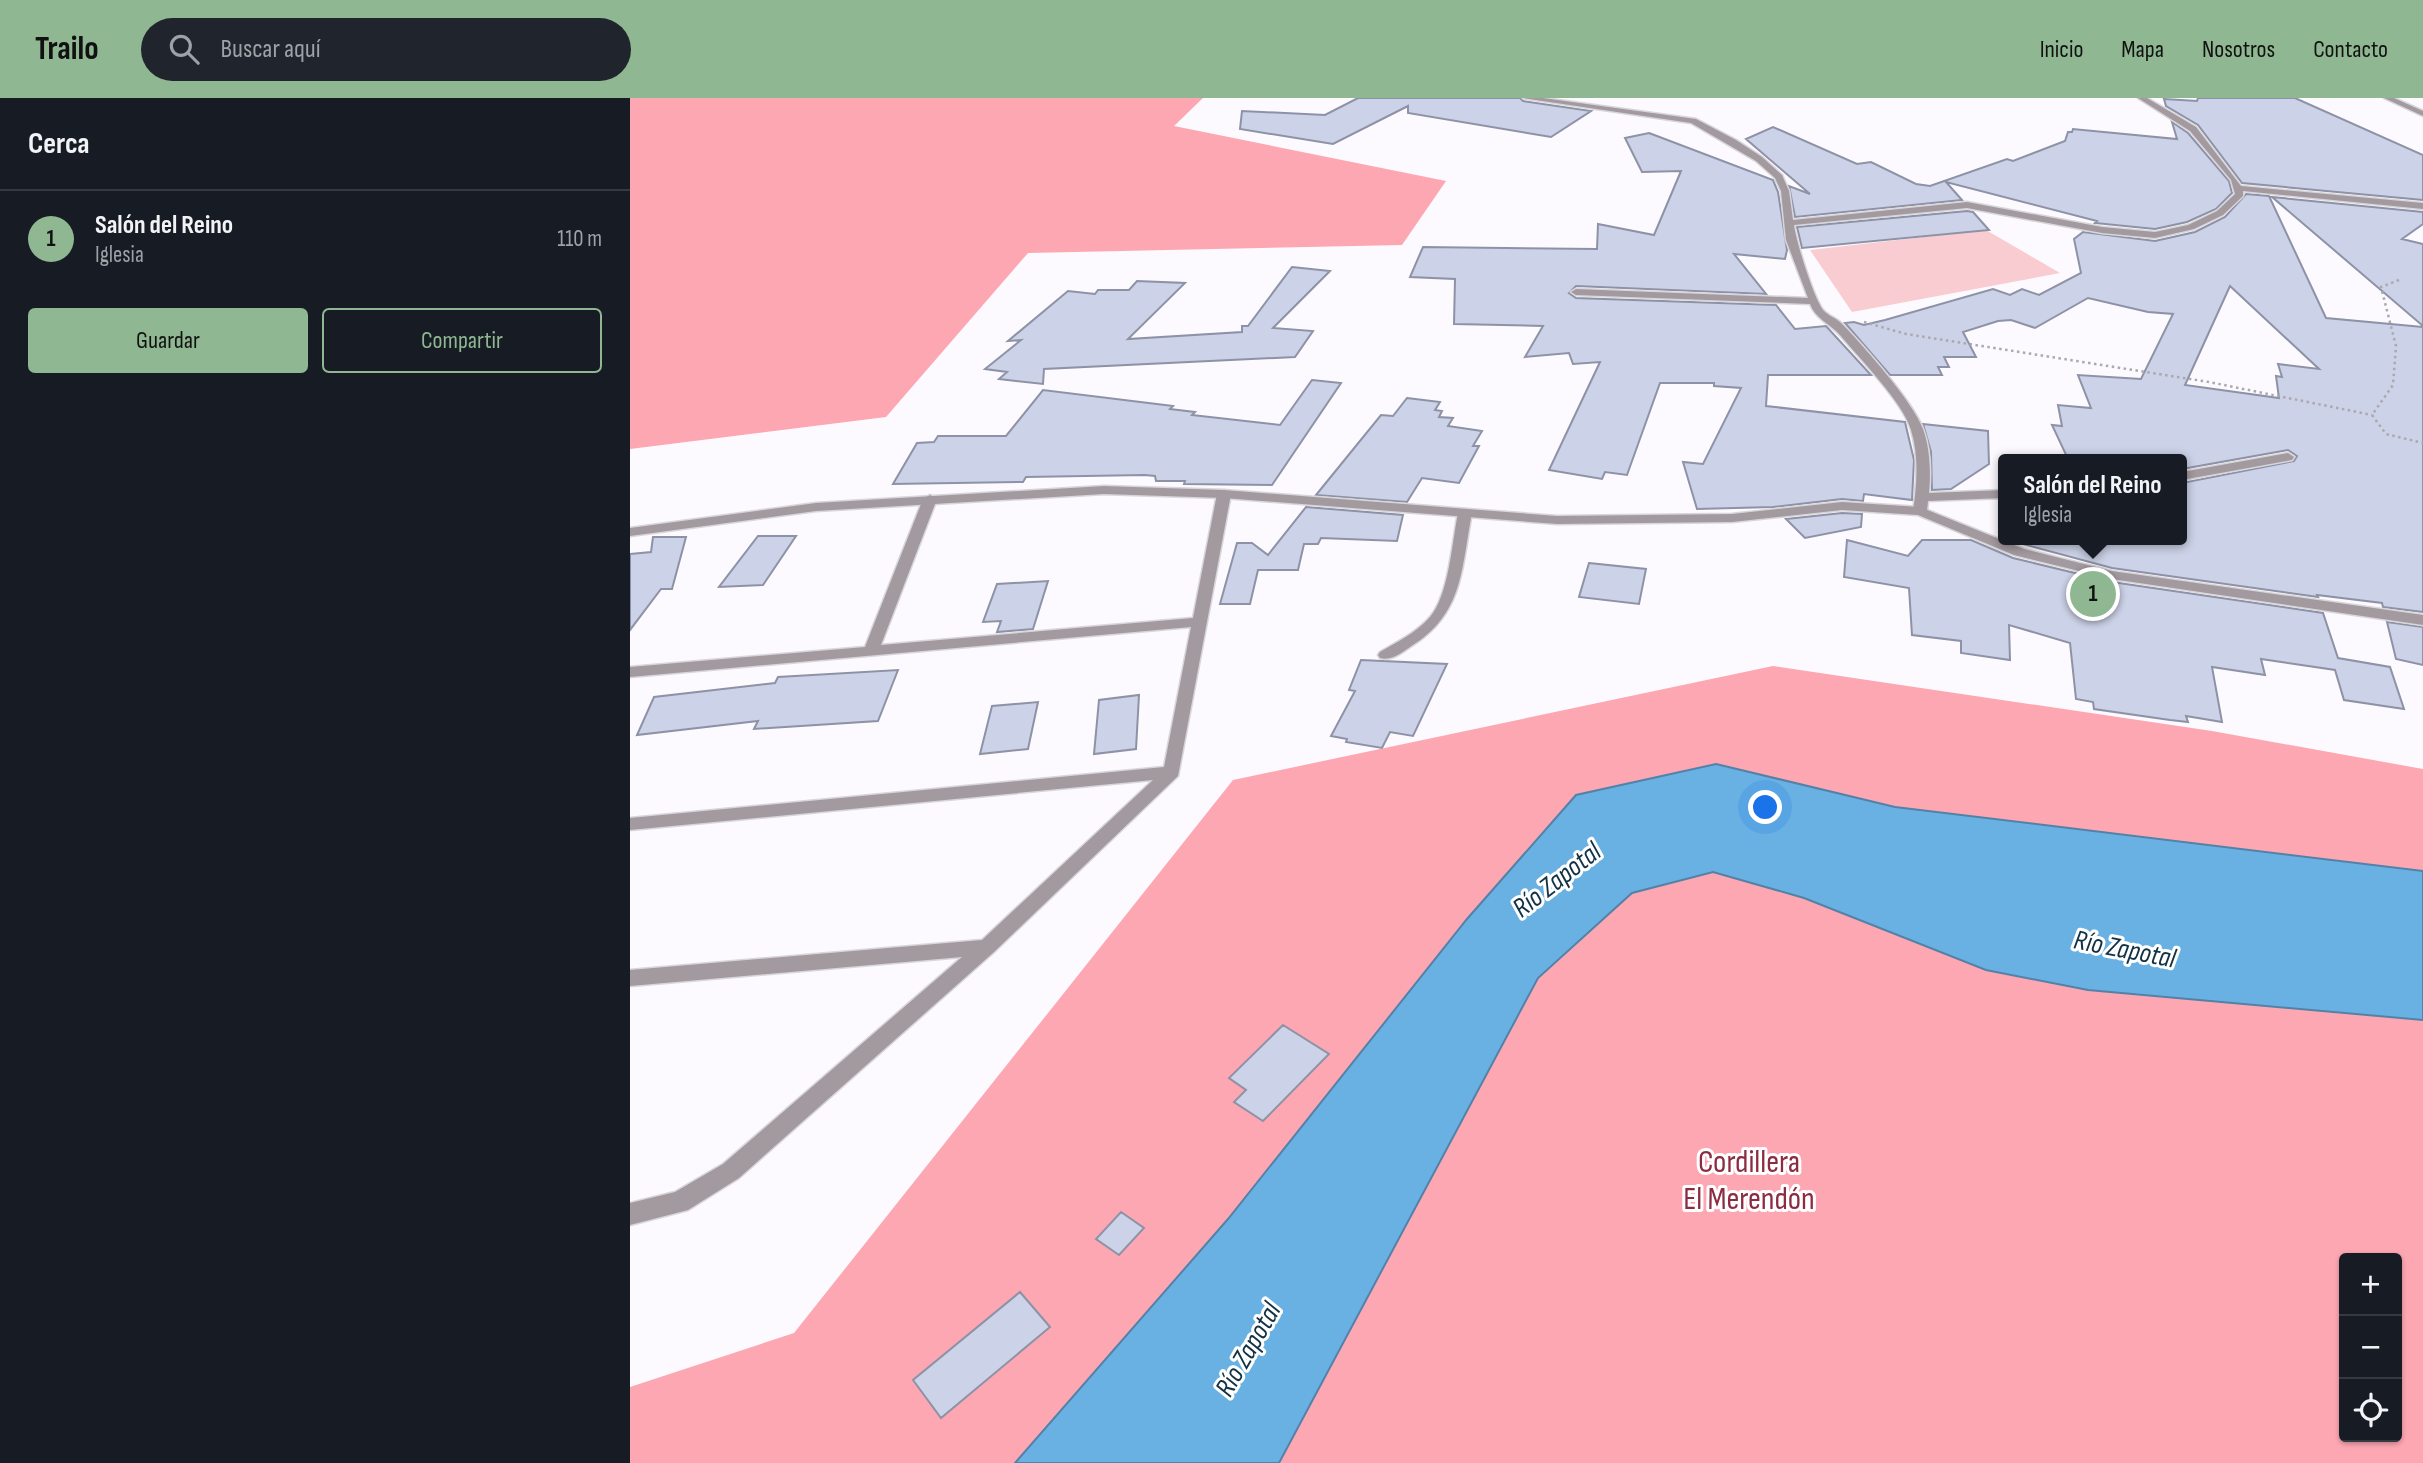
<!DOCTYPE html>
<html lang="es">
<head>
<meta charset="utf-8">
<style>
	:root { --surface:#171b24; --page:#20242c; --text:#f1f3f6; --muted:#9ea1a6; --line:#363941; --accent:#8fb791 }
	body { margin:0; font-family:"Sofia Sans Condensed",sans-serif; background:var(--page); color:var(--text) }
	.controls { position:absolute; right:21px; bottom:21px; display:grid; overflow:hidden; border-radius:7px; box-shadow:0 2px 5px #0004 }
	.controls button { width:63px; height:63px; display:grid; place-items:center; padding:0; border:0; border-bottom:2px solid var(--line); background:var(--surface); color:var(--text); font:35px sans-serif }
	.you { position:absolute; left:1136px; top:710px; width:24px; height:24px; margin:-18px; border:5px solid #fff; border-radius:50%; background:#1a73e8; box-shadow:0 0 0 10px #1a73e833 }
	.badge { display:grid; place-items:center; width:46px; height:46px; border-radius:50%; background:var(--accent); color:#111; font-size:23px; font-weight:700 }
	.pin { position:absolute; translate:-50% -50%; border:4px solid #fff; box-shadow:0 2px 7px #0006 }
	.popup { position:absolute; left:1368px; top:356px; width:189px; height:91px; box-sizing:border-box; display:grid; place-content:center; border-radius:7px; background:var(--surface); filter:drop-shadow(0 2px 5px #0005); font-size:23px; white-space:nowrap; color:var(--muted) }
	.popup b { font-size:26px; color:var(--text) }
	.popup::after { content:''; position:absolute; left:50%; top:100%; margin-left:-14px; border:14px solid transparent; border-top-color:var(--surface) }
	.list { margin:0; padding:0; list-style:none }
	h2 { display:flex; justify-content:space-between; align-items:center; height:91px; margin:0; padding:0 28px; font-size:30px }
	h2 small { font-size:23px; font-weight:400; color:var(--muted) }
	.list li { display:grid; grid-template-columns:46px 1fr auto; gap:21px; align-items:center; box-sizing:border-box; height:98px; padding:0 28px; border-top:2px solid var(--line) }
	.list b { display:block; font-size:26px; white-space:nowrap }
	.list p { margin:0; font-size:23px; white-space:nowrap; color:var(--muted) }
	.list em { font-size:23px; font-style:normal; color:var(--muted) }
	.actions { display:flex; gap:14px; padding:21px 28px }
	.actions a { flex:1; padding:16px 0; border:2px solid var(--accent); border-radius:7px; text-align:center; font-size:24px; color:var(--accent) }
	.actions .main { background:var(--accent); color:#111 }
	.icon { flex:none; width:38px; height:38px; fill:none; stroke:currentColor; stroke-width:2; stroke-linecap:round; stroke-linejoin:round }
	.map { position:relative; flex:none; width:1793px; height:1365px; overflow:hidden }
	header { display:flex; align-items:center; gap:42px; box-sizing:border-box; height:98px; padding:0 35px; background:var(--accent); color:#111 }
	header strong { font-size:33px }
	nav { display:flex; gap:38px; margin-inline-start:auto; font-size:24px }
	.search { width:490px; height:63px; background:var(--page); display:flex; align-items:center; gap:18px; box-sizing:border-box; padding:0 24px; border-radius:38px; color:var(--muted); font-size:26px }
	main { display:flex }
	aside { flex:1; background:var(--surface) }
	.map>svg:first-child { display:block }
</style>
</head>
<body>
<header>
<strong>Trailo</strong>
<div class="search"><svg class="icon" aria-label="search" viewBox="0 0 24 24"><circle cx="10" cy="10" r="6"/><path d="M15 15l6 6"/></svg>Buscar aquí</div>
<nav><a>Inicio</a><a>Mapa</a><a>Nosotros</a><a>Contacto</a></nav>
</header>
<main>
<aside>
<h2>Cerca<small></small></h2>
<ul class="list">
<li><span class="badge">1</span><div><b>Salón del Reino</b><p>Iglesia</p></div><em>110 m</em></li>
</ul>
<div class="actions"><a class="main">Guardar</a><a>Compartir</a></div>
</aside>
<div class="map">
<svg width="1793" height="1365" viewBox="0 0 1793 1365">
	<rect width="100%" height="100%" fill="#fcfafe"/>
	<path fill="#f9ccd1" d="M1356 132 1430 175 1222 214 1180 152Z"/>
	<path fill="#fda7b2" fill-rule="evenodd" d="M0 0H573L544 28 816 83 772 147 398 155 256 319 0 351Z
		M1143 568 1582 633 1793 671V773L1265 709 1086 666 837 821 598 1121 385 1365H0V1289L164 1235 603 682Z
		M1082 774 1174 800 1356 872 1458 892 1793 922V1365H649L908 880 1002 795ZM1714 1160H1767V1339H1714Z"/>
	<path fill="#6ab1e3" stroke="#5282a8" stroke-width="2" d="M1086 666 1265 709 1793 773V922L1458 892 1356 872 1174 800 1083 774 1002 795 908 880 649 1365H385L598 1121 837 821 946 697Z"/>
	<path fill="#ccd2e7" stroke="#8d92a6" stroke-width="2" fill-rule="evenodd" d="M728 0H890L893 3 961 13 921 39 778 15V8L703 46 610 31 612 13 695 17Z
		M1568 0H1665L1793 57V102L1612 85 1568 27 1536 8 1534 1 1567 3Z
		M1542 24 1558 35 1599 83 1602 95 1586 111 1557 124 1525 131 1465 125 1467 123 1316 84 1332 102 1165 119 1159 88 1180 96 1116 41 1143 29 1227 66 1241 64 1286 86 1300 88 1377 61 1383 63 1435 43 1438 34H1442L1443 31 1547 41Z
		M1019 35 1143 82 1148 94 1157 152 1155 161 1104 156 1136 196 946 188 939 195 946 200 1146 207 1165 231 1196 228 1241 277H1138L1136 308 1275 324 1284 362 1282 402 1234 396 1233 403 1212 401 1143 409 1067 411 1053 364 1073 366 1111 290 1084 288V285H1030L997 377 975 374 972 381 919 372 970 264 943 266 939 255 895 259 913 228 824 226 825 181 780 179 793 149 967 151 968 126 1024 137 1051 73 1012 74 995 40Z
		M1616 96 1639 98 1696 220 1793 229V514L1753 509 1752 505 1687 497 1688 499 1482 470 1378 442H1552V385L1664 363 1667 358 1658 352 1552 371V361H1438L1422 327 1432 328 1428 307 1461 310 1448 277 1511 281 1543 216 1518 214 1458 200 1405 230 1381 222 1368 223 1333 234 1346 259H1314L1319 269H1308L1312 277H1260L1215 225 1224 224 1234 227 1255 222 1363 191 1380 197 1392 191 1409 197 1451 175 1444 141 1453 134 1525 143 1565 134 1595 119ZM1600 188 1689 271 1648 266 1652 279 1646 278 1649 300 1555 287Z
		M1642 99 1793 114V126L1772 141 1793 146V228Z
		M1337 113 1343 114 1359 132 1172 150 1167 129Z
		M662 169 700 173 643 230 683 233 665 259 414 271 413 286 369 281 377 274 355 271 391 242 378 243 438 193 465 196 468 192H499L507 183 555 185 498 241 612 234V228H618Z
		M682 282 711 285 642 387 554 386 555 383H526L525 378 515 377 396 379 393 384 263 386 287 345 304 344 308 338H376L413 292 543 308 540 311 565 314 562 317 650 327Z
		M777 300 810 304 805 312 812 313 809 319 823 320 818 328 852 333 843 348H849L829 385 792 380 777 404 686 397 751 317 763 318Z
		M1293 326 1358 333 1359 366 1321 391 1302 392 1301 354Z
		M676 409 773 417 767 443 691 440 688 446H674L668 472H628L620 506H590L607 445H622L638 457Z
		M1212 415 1232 416 1231 429 1175 440 1156 421Z
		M128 438H166L133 487 89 489Z
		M23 439H56L42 491H31L0 532V456L21 454Z
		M1217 442 1278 458 1292 442H1341L1383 460 1482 484 1693 515 1708 560 1760 569 1774 611 1714 602 1705 572 1631 561 1635 577 1582 569 1592 624 1556 618 1558 624 1540 622 1464 611 1463 604 1446 601 1440 545 1379 527 1380 562 1331 555V543L1282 537 1279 490 1214 479Z
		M959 465 1016 471 1009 506 949 499Z
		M418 483 403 531 367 534 371 523 353 524 367 486Z
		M1757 524 1793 529V567L1766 561Z
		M731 562 817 566 783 638 760 634 752 650 716 644 717 641 701 638 725 593 719 592Z
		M268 572 248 623 124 631 128 623 7 637 24 599 145 585 148 579Z
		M509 597 506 651 464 656 469 602Z
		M408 604 398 651 350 656 362 608Z
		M653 927 699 956 633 1023 604 1004 616 992 599 980Z
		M491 1114 514 1130 489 1157 466 1141Z
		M390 1194 420 1229 311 1320 283 1282Z"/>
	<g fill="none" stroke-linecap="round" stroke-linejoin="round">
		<defs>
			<path id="minor" d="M893 0H913L1066 21 1106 42 1132 59 1152 77 1159 93 1163 122 1337 104 1472 129 1525 134 1558 127 1587 113 1605 96 1601 82 1560 33 1508 0H1517L1566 29 1611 88 1793 105V111L1613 93V98L1593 117 1564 131 1525 140 1472 135 1337 110 1164 127C1166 143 1184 202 1194 213 1199 218 1206 220 1211 225 1232 246 1284 305 1293 331 1300 350 1301 375 1299 395L1374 392V400L1298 403 1297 413 1290 417 1283 413C1287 386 1289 358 1281 332 1273 304 1229 260 1210 237 1200 226 1185 220 1180 206L946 197 941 194 946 191 1178 200 1156 142 1151 93 1145 80 1126 63 1061 25Z
				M1754 0H1764L1793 13V18Z
				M1658 355 1664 359 1662 362 1552 382V374Z
				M594 392 601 396 548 678 364 854 109 1080 58 1112 0 1127V1105L45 1094 93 1066 332 859 0 888V872L352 842 523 682 0 732V720L534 669 561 529 0 579V569L235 549 293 401 300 397 307 401 251 547 563 520 587 396Z
				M835 411 842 415C831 471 834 516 780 549 771 555 762 563 750 560L748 557 750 554C767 544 786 535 800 519 819 497 822 444 828 415Z"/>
			<path id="tertiary" d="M474 388 594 392 927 418 1102 416 1212 404 1290 409 1394 451 1482 473 1793 517V527L1482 481 1384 457 1288 417 1212 412 1102 424 927 426 594 400 474 396 186 413 0 438V430L186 405Z"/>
		</defs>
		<use href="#minor" stroke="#d8d6da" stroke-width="3"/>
		<use href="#tertiary" stroke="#d8d6da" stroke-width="3"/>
		<path stroke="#aba9ae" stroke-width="2.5" stroke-dasharray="2.5 3.5" stroke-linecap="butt" d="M1769 182 1751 189 1766 248 1763 287 1742 317 1756 336 1793 345
			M1234 224 1276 236 1579 284 1742 317"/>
		<use href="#minor" fill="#a39aa0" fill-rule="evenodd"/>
		<use href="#tertiary" fill="#a39aa0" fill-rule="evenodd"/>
	</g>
	<g text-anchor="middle" stroke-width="6" stroke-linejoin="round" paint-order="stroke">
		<g font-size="28" font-style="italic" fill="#113145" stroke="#fff">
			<text transform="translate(926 781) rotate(-38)" y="10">Río Zapotal</text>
			<text transform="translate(1495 850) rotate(11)" y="10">Río Zapotal</text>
			<text transform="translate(617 1251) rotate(-60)" y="10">Río Zapotal</text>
		</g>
		<g font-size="32" fill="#8c2b41" stroke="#fff">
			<text x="1119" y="1074">Cordillera<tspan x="1119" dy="37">El Merendón</tspan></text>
		</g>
	</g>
</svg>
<div class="controls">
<button>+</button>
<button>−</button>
<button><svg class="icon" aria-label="locate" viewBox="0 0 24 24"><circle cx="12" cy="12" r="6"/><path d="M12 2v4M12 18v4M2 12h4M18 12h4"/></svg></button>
</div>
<div class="you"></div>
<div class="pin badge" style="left:1463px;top:496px">1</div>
<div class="popup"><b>Salón del Reino</b>Iglesia</div>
</div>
</main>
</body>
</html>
